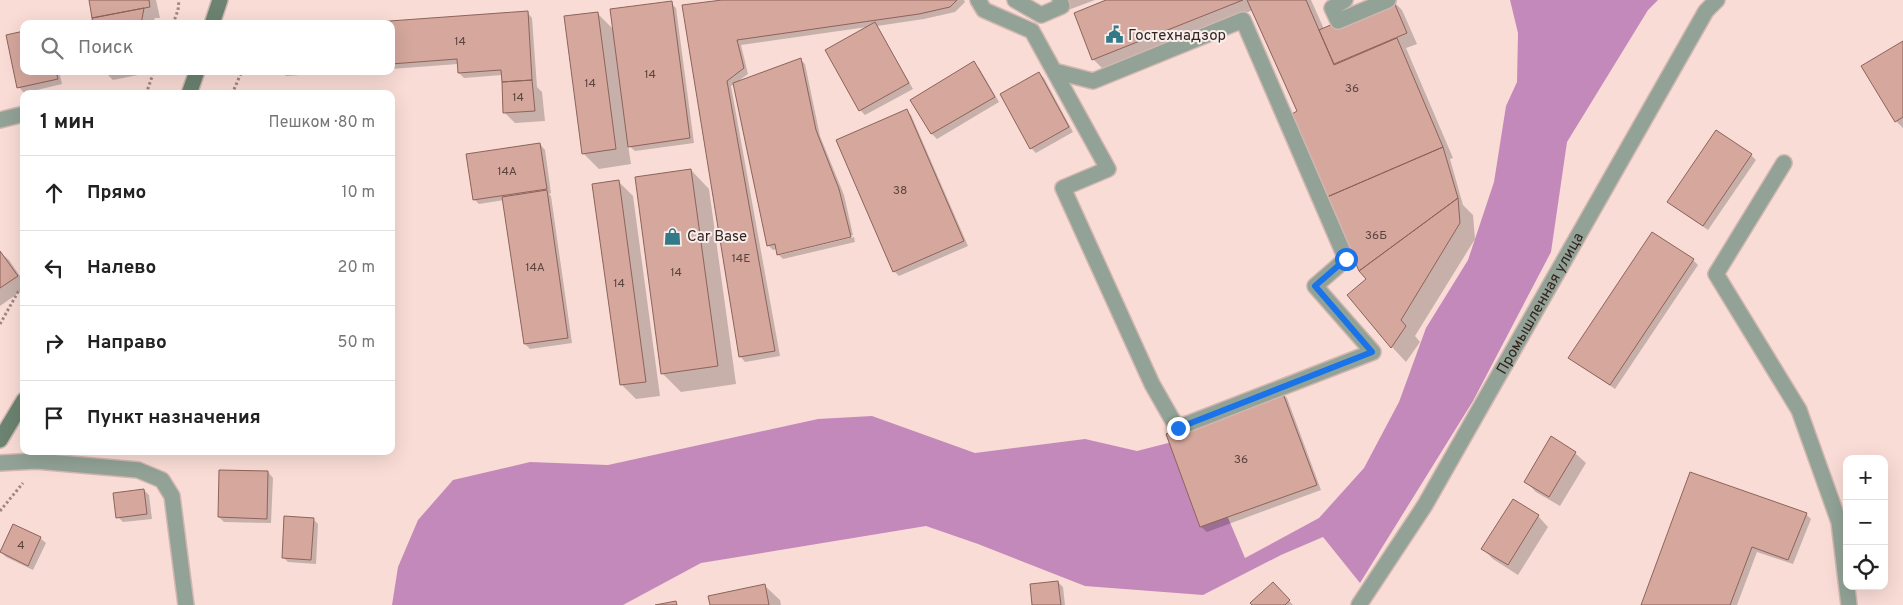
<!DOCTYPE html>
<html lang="ru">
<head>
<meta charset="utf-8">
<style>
	:root { --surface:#fff; --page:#f2f2f2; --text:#222; --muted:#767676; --line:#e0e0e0 }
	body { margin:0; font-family:Overpass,sans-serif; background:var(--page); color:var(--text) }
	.controls { position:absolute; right:15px; bottom:15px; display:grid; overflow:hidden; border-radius:10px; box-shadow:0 5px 20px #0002 }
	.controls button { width:45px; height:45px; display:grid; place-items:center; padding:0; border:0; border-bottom:1px solid var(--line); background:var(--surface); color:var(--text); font:25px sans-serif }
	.stop { position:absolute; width:15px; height:15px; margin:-11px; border:4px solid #1a73e8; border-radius:50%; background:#fff }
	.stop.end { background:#1a73e8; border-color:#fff; box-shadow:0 1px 5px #0008 }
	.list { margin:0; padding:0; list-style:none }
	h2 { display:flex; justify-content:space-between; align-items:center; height:65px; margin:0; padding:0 20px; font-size:21px }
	h2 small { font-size:16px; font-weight:400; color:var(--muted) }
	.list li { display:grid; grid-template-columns:32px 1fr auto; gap:15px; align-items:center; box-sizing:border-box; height:75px; padding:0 20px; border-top:1px solid var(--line) }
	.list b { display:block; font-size:19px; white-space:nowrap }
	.list em { font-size:16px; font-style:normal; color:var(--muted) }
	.icon { flex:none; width:28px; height:28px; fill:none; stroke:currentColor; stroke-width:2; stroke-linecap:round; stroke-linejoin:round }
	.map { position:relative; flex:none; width:1903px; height:605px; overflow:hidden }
	.search { position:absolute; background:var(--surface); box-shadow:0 5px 20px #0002; left:20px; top:20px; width:375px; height:55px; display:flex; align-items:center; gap:12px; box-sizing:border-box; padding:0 18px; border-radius:10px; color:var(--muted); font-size:19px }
	.panel { position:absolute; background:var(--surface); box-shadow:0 5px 20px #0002; left:20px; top:90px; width:375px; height:365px; border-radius:10px }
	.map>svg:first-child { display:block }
</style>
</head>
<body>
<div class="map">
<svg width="1903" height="605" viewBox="0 0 1903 605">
	<rect width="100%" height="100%" fill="#f9dcd5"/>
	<path fill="#c489bb" d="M1510 0H1658L1648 10 1567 142 1551 252 1473 401 1360 583 1323 537 1281 555 1203 595 1085 586 978 544 926 526 701 563 623 605H392L398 567 418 520 453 480 530 462 608 465 818 419 872 416 975 453 1085 439 1137 451 1180 440 1202 456 1245 558 1319 518 1364 468 1399 402 1426 328 1468 260 1494 182 1506 106 1517 82 1518 33Z"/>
	<path fill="#0003" d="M90 0H156L160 18H155L153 24H94Z
		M732 0H964L965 2 955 12 924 19 877 26 913 89 865 115 860 110 867 27 741 45 748 74 737 82 800 59 805 64 820 136 844 195 853 235 780 253V255L854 237 855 242 783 259 778 254 777 249 773 250 768 245 734 84 731 86 780 356 745 362 740 356 684 6Z
		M1061 0H1095L1068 10Z
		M1109 0H1311L1324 29 1392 0 1402 10 1417 44 1406 48 1453 158 1450 159 1463 205 1473 215 1475 239 1415 336 1420 342 1406 362 1392 347 1349 295 1368 279 1298 112 1253 10 1104 70 1093 59Z
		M671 3 676 8 694 143 635 151 628 145 631 164 599 169 584 154 597 13 614 30Z
		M527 12 532 18 537 87 542 92 545 121 515 123 505 113 502 75 464 78 459 73 458 64 391 69V24Z
		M1903 42V128L1896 121Z
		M973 63 979 68 999 102 937 139 932 134 912 100Z
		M24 71H59L62 84 24 93 19 87Z
		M104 71H144L143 74 113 80Z
		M281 71H357L286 76Z
		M1039 73 1044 78 1073 132 1036 153 1031 148Z
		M906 110 911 115 968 246 899 276 894 271Z
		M540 144 545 150 551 193 549 194 551 196 572 343 530 349 525 344 504 200 479 204 474 199Z
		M1751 155 1756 160 1708 230 1674 207Z
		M691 170 709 189 736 384 681 392 662 373Z
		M618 181 633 196 660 396 636 399 621 384Z
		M0 252 9 260 24 282V289L0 306Z
		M1693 260 1698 265 1615 389 1575 362Z
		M1282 393 1287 398 1321 490 1207 532 1201 527 1168 435Z
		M1575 453 1586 463 1560 506 1536 492 1525 481Z
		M268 472 273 478 271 523 224 522 219 517Z
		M144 490 149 495 152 519 123 522 118 517Z
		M1806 514 1811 519 1793 564 1757 552 1737 605H1643Z
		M1538 516 1548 527 1518 575 1493 559 1483 549Z
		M313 519 318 524 316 564 288 562 283 557Z
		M14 526 40 538 46 543 33 570 6 557 1 552Z
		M1058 582 1063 587 1065 605H1033Z
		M1273 584 1293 605H1254Z
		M765 586 780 600 781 605H711Z"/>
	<path fill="#d5a79d" stroke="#8d635a" d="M89 0H149L150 7 92 18Z
		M722 0H957L950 7 919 14 737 40 744 68 727 81 775 351 739 357 682 5Z
		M1106 0H1243L1092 60 1074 13Z
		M1247 0H1306L1334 65 1397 38 1443 147 1327 197 1292 114 1297 111Z
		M1388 0H1393L1407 33 1334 64 1319 30Z
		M672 1 690 138 628 147 610 9Z
		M144 8 141 24H93L92 18Z
		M528 11 532 80 502 82 501 70 458 73 457 59 391 64V24H348Z
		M598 12 616 149 582 154 564 16Z
		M875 22 909 83 859 111 825 50Z
		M24 31V71H56L58 79 17 88 6 35Z
		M1903 41V117L1895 122 1861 66Z
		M801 58 816 130 839 189 851 237 777 255 775 244 767 246 733 83Z
		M974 61 995 97 931 134 910 100Z
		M1039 72 1069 127 1030 149 1000 94Z
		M532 80 535 111 503 113 502 82Z
		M907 109 964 241 893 272 836 140Z
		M1716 130 1752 154 1703 226 1667 202Z
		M540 143 547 189 473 200 466 154Z
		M1443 147 1458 198 1359 271 1327 197Z
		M691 169 718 366 661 374 635 177Z
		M619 180 646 382 620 385 592 184Z
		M547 190 568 338 524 344 502 197Z
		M1458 198 1460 223 1401 320 1406 326 1391 348 1347 295 1366 279 1359 271Z
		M1652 232 1694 259 1610 385 1568 358Z
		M0 251 18 276 0 288Z
		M1282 391 1317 485 1200 527 1166 434Z
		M1551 436 1576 452 1549 497 1524 482Z
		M219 470 268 471 267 519 218 517Z
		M1690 472 1807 513 1788 560 1752 547 1730 605H1641Z
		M144 489 147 514 116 518 113 493Z
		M1513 499 1539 515 1508 565 1481 549Z
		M284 516 314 518 311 560 282 558Z
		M13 524 41 537 28 566 0 552Z
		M1058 581 1061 605H1032L1030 584Z
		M1273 582 1290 600 1285 605H1252L1250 603Z
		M765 584 769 605H710L708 596Z
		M676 601 677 605H655Z"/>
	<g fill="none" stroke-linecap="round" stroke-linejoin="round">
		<defs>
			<path id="lane" d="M978 0 984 10 1032 31 1054 71
				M1015 0 1041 15 1062 6 1060 0
				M1345 0 1332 8 1338 21 1388 0
				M1243 20 1346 259 1315 286 1373 352 1177 428 1152 384 1063 188 1108 169 1054 71 1093 81Z
				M1784 163 1716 274 1799 410 1839 522 1849 605
				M0 463 36 461 138 470 162 480 172 496 186 605"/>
			<g id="street">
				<path d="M0 120 24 114"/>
				<path id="s1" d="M1359 605 1425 505 1706 11 1717 0"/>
			</g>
			<path id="secondary" d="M212 24 220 0
				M189 94 197 71
				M0 440 24 400"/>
		</defs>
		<use href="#lane" stroke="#d2b7b1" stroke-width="18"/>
		<use href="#street" stroke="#d2b7b1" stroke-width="18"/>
		<use href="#secondary" stroke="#d2b7b1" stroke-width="18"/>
		<path stroke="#9e8781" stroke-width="3" stroke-dasharray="2.5 2.5" stroke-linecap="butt" d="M173 24 178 10 179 0
			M278 24 279 23
			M146 94 154 71
			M232 94 242 71
			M0 324 18 292 24 288
			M0 511 23 483"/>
		<use href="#lane" stroke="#92a296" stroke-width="15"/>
		<use href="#street" stroke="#92a296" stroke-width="15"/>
		<use href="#secondary" stroke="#6b8370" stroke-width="15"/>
	</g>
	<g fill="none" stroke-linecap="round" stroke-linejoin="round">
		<path stroke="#1a73e8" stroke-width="6" d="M1178 428 1372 352 1315 286 1346 259"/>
	</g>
	<defs>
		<symbol id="civic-bare" viewBox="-9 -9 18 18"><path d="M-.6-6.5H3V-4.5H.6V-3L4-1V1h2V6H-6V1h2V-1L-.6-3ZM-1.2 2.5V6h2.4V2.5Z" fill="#347987" stroke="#f8eeec" stroke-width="2.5" paint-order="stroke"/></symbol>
		<symbol id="shop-bare" viewBox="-9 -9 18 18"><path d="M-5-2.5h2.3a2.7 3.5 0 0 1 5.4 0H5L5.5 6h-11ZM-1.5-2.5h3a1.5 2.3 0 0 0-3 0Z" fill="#347987" stroke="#f8eeec" stroke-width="2.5" paint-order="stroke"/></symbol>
	</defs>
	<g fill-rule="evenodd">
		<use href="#civic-bare" x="1102" y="22" width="25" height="25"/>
		<use href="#shop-bare" x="660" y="224" width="25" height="25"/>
	</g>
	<g text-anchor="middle" stroke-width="4" stroke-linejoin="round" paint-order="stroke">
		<g font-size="12" fill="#5c443e">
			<text x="460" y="45">14</text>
			<text x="650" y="78">14</text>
			<text x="590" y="87">14</text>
			<text x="1352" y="92">36</text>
			<text x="518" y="101">14</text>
			<text x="507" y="175">14А</text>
			<text x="900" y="194">38</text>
			<text x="1376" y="239">36Б</text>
			<text x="741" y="262">14Е</text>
			<text x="535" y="271">14А</text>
			<text x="676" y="276">14</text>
			<text x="619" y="287">14</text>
			<text x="1241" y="463">36</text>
			<text x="21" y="549">4</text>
		</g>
		<g font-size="15" fill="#34231f" stroke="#f8eeec" text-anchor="start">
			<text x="1128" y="40">Гостехнадзор</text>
			<text x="687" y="241">Car Base</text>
		</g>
		<g font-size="15" fill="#34231f" stroke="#f8eeec">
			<text dy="5" stroke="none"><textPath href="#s1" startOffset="352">Промышленная улица</textPath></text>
		</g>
	</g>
</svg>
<div class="controls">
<button>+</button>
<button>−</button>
<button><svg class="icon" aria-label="locate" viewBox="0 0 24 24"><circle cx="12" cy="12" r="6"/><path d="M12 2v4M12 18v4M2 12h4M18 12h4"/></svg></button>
</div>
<div class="stop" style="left:1346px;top:259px"></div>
<div class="stop end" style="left:1178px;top:428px"></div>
<div class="search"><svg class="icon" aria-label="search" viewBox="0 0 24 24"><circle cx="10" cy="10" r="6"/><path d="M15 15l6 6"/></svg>Поиск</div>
<section class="panel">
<h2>1 мин<small>Пешком · 80 m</small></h2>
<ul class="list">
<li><svg class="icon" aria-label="ahead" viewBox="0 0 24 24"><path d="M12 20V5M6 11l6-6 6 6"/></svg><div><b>Прямо</b></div><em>10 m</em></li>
<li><svg class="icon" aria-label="left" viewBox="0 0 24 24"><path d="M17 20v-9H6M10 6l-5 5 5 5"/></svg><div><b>Налево</b></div><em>20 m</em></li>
<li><svg class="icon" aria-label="right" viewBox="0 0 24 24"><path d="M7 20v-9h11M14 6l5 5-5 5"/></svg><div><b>Направо</b></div><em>50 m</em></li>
<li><svg class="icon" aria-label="arrive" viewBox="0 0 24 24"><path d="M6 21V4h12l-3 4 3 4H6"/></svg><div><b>Пункт назначения</b></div></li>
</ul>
</section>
</div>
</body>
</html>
